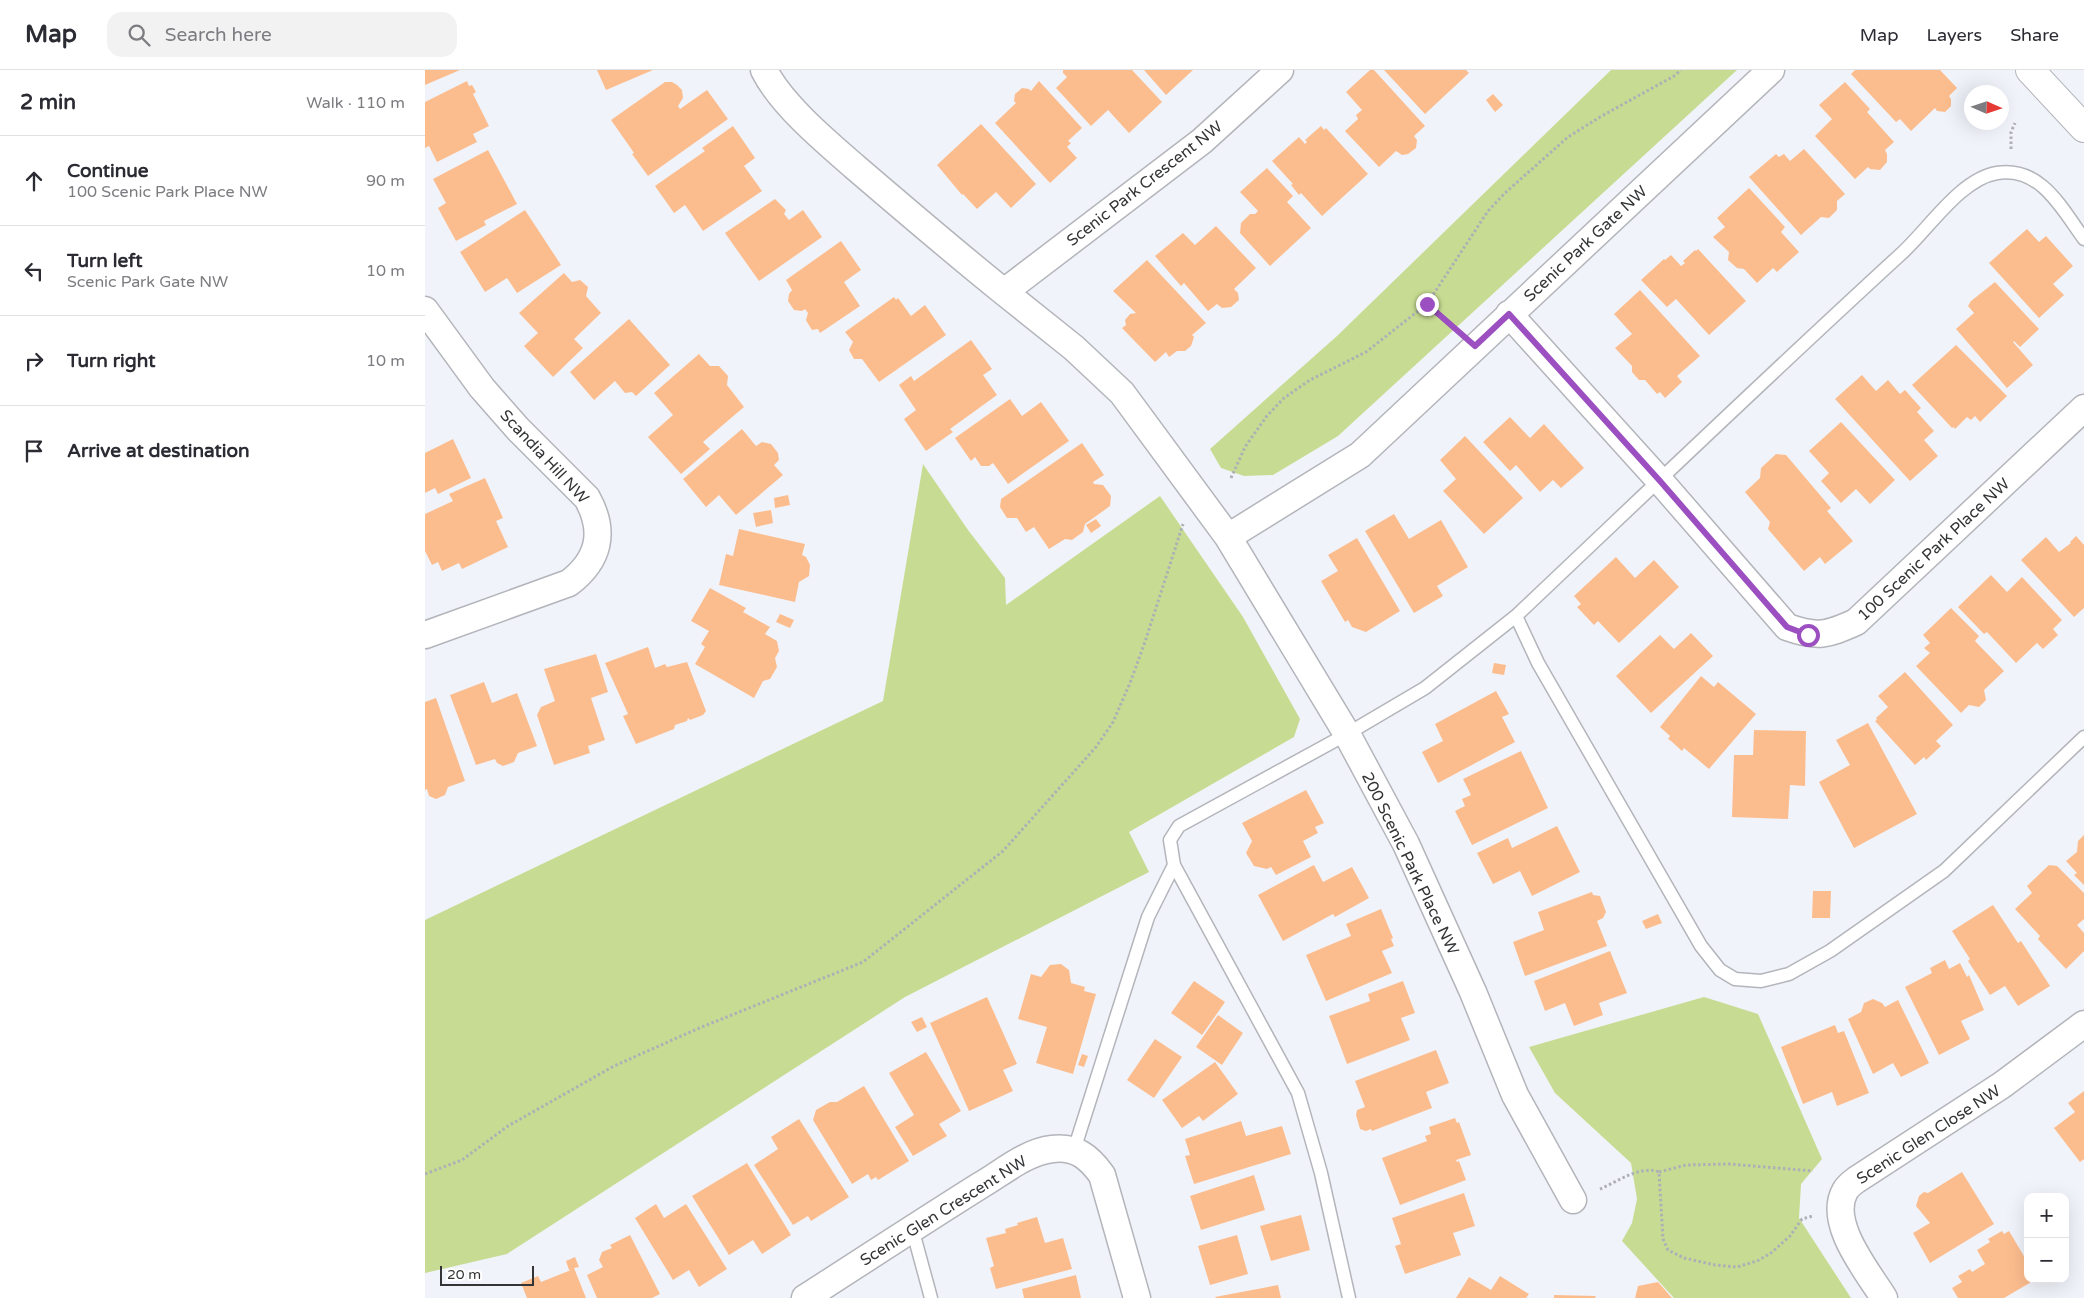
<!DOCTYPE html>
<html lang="en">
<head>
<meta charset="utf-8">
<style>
	:root { --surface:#fff; --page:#f2f2f3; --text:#2b2b33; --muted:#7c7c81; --line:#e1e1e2 }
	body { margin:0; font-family:"Varela Round",sans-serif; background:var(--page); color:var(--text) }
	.controls { position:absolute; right:15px; bottom:15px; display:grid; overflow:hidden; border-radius:10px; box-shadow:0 5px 20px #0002 }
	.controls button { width:45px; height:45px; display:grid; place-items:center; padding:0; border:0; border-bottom:1px solid var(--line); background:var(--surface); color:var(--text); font:25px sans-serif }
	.compass { position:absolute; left:1539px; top:15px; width:45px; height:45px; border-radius:50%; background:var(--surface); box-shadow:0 5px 20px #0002; rotate:93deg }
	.scale { position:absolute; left:15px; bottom:12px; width:94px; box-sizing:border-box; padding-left:5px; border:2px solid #333436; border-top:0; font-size:14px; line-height:18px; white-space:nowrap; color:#333436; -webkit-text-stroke:4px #fff; paint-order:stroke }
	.stop { position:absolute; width:15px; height:15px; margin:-11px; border:4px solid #9c4fc0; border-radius:50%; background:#fff }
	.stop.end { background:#9c4fc0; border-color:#fff; box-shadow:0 1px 5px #0008 }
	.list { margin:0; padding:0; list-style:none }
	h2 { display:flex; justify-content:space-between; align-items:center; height:65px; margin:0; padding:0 20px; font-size:21px }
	h2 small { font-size:16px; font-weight:400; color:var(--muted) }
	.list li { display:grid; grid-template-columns:32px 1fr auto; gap:15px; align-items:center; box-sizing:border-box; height:90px; padding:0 20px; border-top:1px solid var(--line) }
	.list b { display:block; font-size:19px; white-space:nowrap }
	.list p { margin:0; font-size:16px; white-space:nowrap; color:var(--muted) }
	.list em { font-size:16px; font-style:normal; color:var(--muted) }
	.icon { flex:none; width:28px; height:28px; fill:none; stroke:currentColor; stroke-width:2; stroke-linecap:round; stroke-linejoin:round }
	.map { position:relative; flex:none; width:1659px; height:1228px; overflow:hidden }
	header { display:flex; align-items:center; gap:30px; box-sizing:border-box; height:70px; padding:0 25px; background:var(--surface); border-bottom:1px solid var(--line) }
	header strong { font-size:24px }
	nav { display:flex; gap:28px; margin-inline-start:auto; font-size:18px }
	.search { width:350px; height:45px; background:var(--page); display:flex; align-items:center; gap:12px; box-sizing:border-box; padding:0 18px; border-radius:15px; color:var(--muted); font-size:19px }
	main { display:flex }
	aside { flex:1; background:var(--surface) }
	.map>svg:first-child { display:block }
</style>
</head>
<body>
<header>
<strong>Map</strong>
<div class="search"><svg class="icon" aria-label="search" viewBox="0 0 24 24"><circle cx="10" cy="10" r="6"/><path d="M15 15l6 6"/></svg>Search here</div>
<nav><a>Map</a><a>Layers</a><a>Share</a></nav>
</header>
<main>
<aside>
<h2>2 min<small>Walk · 110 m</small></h2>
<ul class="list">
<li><svg class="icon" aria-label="ahead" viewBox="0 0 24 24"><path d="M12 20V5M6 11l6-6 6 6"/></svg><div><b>Continue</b><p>100 Scenic Park Place NW</p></div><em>90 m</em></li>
<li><svg class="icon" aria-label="left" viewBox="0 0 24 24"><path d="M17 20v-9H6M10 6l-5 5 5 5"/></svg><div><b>Turn left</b><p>Scenic Park Gate NW</p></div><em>10 m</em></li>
<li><svg class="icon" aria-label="right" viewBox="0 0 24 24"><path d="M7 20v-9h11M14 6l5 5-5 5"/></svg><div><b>Turn right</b></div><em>10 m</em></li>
<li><svg class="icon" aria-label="arrive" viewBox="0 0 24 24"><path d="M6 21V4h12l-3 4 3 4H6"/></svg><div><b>Arrive at destination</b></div></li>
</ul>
</aside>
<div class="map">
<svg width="1659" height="1228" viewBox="0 0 1659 1228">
	<rect width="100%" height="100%" fill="#f1f3fa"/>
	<path fill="#c7dc92" d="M1186 0H1312L913 366 848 405 819 406 796 398 785 379 912 266Z
		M498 394 543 460 580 508 581 535 735 426 818 547 875 649 869 667 704 762 724 802 480 927 82 1184 0 1203V850L458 631Z
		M1279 927 1333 944 1397 1089 1376 1114 1374 1148 1426 1228H1249L1197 1171 1207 1153 1212 1129 1206 1093 1130 1023 1104 977Z"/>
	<path fill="#fcbd8e" d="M0 0H35L0 15Z
		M172 0H228L181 20Z
		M638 0H707L737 32 704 63 683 40 666 56 631 18 642 7 638 3Z
		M719 0H768L741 25Z
		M945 0H949L1000 56 989 66 992 70 991 78 983 84 977 85 971 81 954 97 920 61 933 49 931 45 937 40 921 22Z
		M959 0H1041L1044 3 1000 44Z
		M1430 0H1515L1532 18 1524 26 1526 29V36L1520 42 1512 41 1510 38 1486 61 1475 49 1471 52 1426 4Z
		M42 11 44 16 47 15 51 22 48 24 64 56 48 64 52 72 12 92 4 76 0 78V32Z
		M614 11 657 58 643 71 646 73 642 77 652 88 625 113 570 53 591 33 589 31 590 24 597 18 604 19 606 21Z
		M240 12H247L252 15 257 20 258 28 253 36 255 39 282 20 303 49 223 106 207 84 209 83 207 80 186 50Z
		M1420 12 1445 39 1442 42 1469 72 1460 80 1462 84V92L1455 100 1445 99 1443 97 1430 109 1390 66 1407 49 1394 35Z
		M1068 24 1078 35 1070 42 1061 30Z
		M556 54 611 114 586 138 571 122 552 139 538 124 537 125 512 95Z
		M308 56 330 88 319 96 337 121 278 161 260 135 249 143 230 116 280 81 277 78Z
		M896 56 899 60 901 58 943 104 897 146 876 123 874 125 866 115 868 114 847 91 874 67 880 74 882 72 880 70Z
		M1379 79 1420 124 1412 131V140L1404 148 1396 147 1376 165 1324 107 1351 84 1354 87 1359 84 1365 91Z
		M63 80 92 134 59 151 61 155 31 171 13 138 21 133 8 109Z
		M842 98 868 126 862 132 886 158 845 196 815 163 816 153 825 144H830L833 141 815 122Z
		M1324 118 1360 157 1356 162 1374 182 1352 202 1348 198 1332 213 1319 199 1312 198 1303 190 1304 182 1288 167 1300 157 1292 148Z
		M350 129 361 140 359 144 364 150 378 140 397 167 334 211 300 163Z
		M100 140 136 195 92 223 82 208 60 222 35 182Z
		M791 156 831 198 809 219 813 223 814 230 806 237 797 238 792 234 783 241 759 213 756 216 730 186 758 163 770 175Z
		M1602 159 1614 172 1621 166 1648 196 1628 214 1639 225 1614 248 1564 193Z
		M416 171 436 200 419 212 435 236 395 263 393 259 387 260 382 252 381 250 383 243 380 239 377 241 369 240 363 231 364 224 367 220 361 210Z
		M1273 179 1321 231 1284 265 1251 229 1242 237 1216 210 1239 189 1240 190 1246 185 1256 196 1260 193 1258 191 1270 180 1271 181Z
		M722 190 781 253 767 265 769 267 766 276 760 281H752L744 287 741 282 730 292 697 258 701 255 700 250 705 244 711 243 688 221Z
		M139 203 147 212 155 210 163 217 161 226 176 243 149 269 158 278 128 307 99 276 113 263 94 243Z
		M1570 212 1614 259 1595 277 1589 271 1588 272 1608 295 1582 318 1531 259 1549 243 1543 236 1546 231Z
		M1215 220 1275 286 1252 306 1257 312 1240 328 1235 322 1232 324 1220 310H1214L1207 302V296L1190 278 1207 264 1189 244Z
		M469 227 471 230 473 228 486 246 500 235 521 265 454 312 437 289H429L424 280 428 272 420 262Z
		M204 249 245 295 211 326 207 322 200 323 190 311 169 330 145 302Z
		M546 270 567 299 558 305 572 325 525 359 528 362 501 381 479 349 491 340 474 315 486 306 489 311Z
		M1531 275 1582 326 1555 352 1550 346 1546 350 1542 347 1530 359 1529 357 1527 358 1487 315Z
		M274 284 285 296H294L303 306 302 315 319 337 278 372 285 379 256 404 223 367 248 345 229 323Z
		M1437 305 1451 321 1463 310 1475 324 1480 320 1496 338 1492 342 1509 361 1499 370 1513 386 1485 411 1410 329Z
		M585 329 597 346 616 332 644 371 583 414 568 393 564 396H556L550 387 546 391 530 368Z
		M1085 347 1105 368 1119 354 1159 398 1136 418 1128 410 1115 422 1091 395 1085 401 1058 372Z
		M1416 352 1470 410 1445 434 1431 419 1416 433 1396 411 1404 403 1384 381Z
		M317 359 331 376 337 372 346 374 353 383 354 390 349 395 358 405 311 445 294 425 281 437 258 409Z
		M1040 366 1098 428 1059 464 1018 421 1031 409 1015 390Z
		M28 369 46 408 13 424 10 418 0 423V383Z
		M657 373 679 405 668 412 669 414 678 415 686 426 685 436 660 454 658 462 647 470 640 469 624 479 609 457 601 462 592 448H582L575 437 576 429Z
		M1351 384 1361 385 1406 438 1402 441 1428 471 1400 494 1395 487 1379 501 1343 459 1345 452 1320 422 1335 408 1336 398Z
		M60 408 78 448 71 451 83 477 37 499 34 493 17 501 13 492 7 495 0 481V444L28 431 24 424Z
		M363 425 365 435 350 438 349 428Z
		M346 440 348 453 331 457 328 443Z
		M969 444 984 469 1016 450 1043 497 1012 516 1018 526 989 543 940 461Z
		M671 449 676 456 666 463 661 455Z
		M314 459 380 474 377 485 381 487 385 495 384 506 374 512 370 532 294 515 301 484 308 486Z
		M1651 466 1659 475V538L1649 547 1596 490 1621 467 1634 482 1646 473 1645 472Z
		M932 468 975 541 941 562 927 557 923 550 920 552 896 511 913 501 903 485Z
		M1191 487 1210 508 1229 490 1254 517 1194 573 1173 551 1169 555 1152 537 1156 534 1149 526Z
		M1566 505 1582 522 1597 507 1637 550 1628 559 1633 565 1618 579 1612 573 1591 593 1562 562 1559 564 1533 537Z
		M285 518 321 538 318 542 345 557 340 564 352 571 354 581 350 588 352 597 345 609 338 611 329 628 270 594 280 577 276 574 284 561 266 551Z
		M1526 538 1554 566 1550 571 1579 601 1559 620 1561 630 1554 637 1544 635 1536 643 1491 596 1505 583 1499 578 1505 573 1498 565Z
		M355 544 369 550 365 558 351 552Z
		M1266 563 1288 586 1226 643 1191 606 1235 565 1249 579Z
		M223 577 230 598 240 594 242 597 262 592 281 641 278 645 265 650 263 648 262 651 250 655 249 659 211 674 198 646 203 644 180 593Z
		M171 584 183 622 166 628 180 670 163 676 165 683 129 695 112 645 116 637 130 631 119 599Z
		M1069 593 1081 595 1079 605 1067 603Z
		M1480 602 1528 655 1511 671 1516 676 1501 690 1499 687 1490 695 1450 651 1452 650 1451 648 1463 637 1453 626Z
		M1276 606 1289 617 1293 612 1331 644 1284 699 1259 678 1257 681 1246 671 1243 669 1245 666 1235 657Z
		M59 612 67 633 92 623 112 676 93 683 89 692 78 696 72 693 70 689 51 695 25 625Z
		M1071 621 1084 644 1077 647 1090 672 1013 713 997 682 1018 671 1010 654Z
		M11 628 40 711 23 717 20 725 11 729 4 726 2 719 0 720V632Z
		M1443 653 1492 744 1429 778 1394 712 1425 695 1411 670Z
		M1329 660 1381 661 1380 716 1365 715 1363 749 1307 747 1309 685H1328Z
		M1096 681 1123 738 1047 775 1030 741 1040 736 1037 729 1046 725 1038 709Z
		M881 720 899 753 890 757 893 763 878 771 886 787 851 805 846 797 842 799 829 796 821 783 827 771 817 753Z
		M1132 756 1155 802 1107 826 1095 801 1068 814 1052 783 1083 768 1087 778Z
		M1659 765V815L1649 805 1652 803 1641 791 1652 782 1653 771Z
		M889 795 898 812 927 797 944 828 910 847 908 844 858 871 833 825Z
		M1624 795 1632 796 1659 823V849L1652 855 1659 863V881L1641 899 1613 869 1615 866 1590 839 1607 823 1602 816Z
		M1388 821H1406L1405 848H1387Z
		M1167 822 1168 825 1175 826 1181 842 1178 848 1172 851 1182 876 1100 906 1088 872 1119 860 1113 842Z
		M1568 835 1593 873 1596 871 1625 916 1593 936 1580 916 1565 925 1543 891 1545 889 1527 861Z
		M956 839 968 868 966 869 969 876 957 881 967 903 901 931 881 885 926 866 921 854Z
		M1233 844 1237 853 1221 859 1217 851Z
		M1185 881 1202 923 1174 933 1178 945 1149 956 1140 933 1120 941 1109 911Z
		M1520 890 1524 899 1535 893 1542 907 1544 905 1559 940 1536 951 1545 969 1514 985 1480 917 1507 903 1505 898Z
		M636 894 644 900 646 913 660 917 659 921 671 924 648 1004 611 993 622 957 593 949 606 904 616 907 625 895Z
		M769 911 800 932 777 965 746 943Z
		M978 911 990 943 976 948 985 970 922 994 904 946 945 931 943 924Z
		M562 927 592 994 578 1000 588 1021 544 1041 505 953Z
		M1448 929 1457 933 1460 937 1473 930 1504 993 1476 1007 1468 993 1448 1004 1423 949 1436 942 1439 933Z
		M793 945 818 963 797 995 771 977Z
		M497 947 502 957 492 962 486 952Z
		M1410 955 1413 963 1419 961 1444 1023 1412 1036 1407 1022 1378 1034 1356 977Z
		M730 969 757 987 729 1028 702 1010Z
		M1011 980 1024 1013 1001 1022 1007 1038 947 1061 946 1059 941 1061 935 1059 931 1045 932 1040 940 1037 930 1011Z
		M501 982 536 1041 514 1054 522 1066 488 1086 470 1057 489 1045 464 1003Z
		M657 984 663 986 659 997 653 995Z
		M790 992 813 1024 778 1051 774 1046 757 1058 737 1030Z
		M439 1016 484 1091 453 1110 451 1107 446 1110 443 1104 427 1114 388 1050 391 1040 405 1032H412Z
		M1659 1021V1089L1655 1092 1629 1058 1650 1042 1643 1033Z
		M1030 1048 1032 1053 1034 1052 1046 1085 1031 1090 1032 1092 1034 1091 1041 1110 975 1135 957 1088 1002 1071 1000 1066 1006 1064 1004 1057Z
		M374 1049 424 1127 386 1151 383 1146 368 1155 329 1095 353 1079 346 1067Z
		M816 1051 821 1066 857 1056 866 1084 769 1114 760 1086 765 1085 760 1069Z
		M322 1093 366 1165 337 1184 328 1170 304 1185 267 1126Z
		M1537 1102 1569 1154 1505 1193 1488 1163 1505 1153 1491 1136 1494 1126 1499 1122 1503 1123Z
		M829 1105 840 1140 776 1160 765 1126Z
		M1039 1123 1050 1156 1028 1163 1036 1185 980 1204 970 1176 976 1174 967 1148Z
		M231 1134 239 1148 261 1134 302 1199 274 1217 264 1200 248 1210 210 1148Z
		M876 1145 885 1180 846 1191 835 1156Z
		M612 1147 620 1173 638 1168 647 1199 571 1219 565 1198 569 1196 561 1168 581 1163 580 1159 593 1155 592 1153Z
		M1577 1161 1579 1164 1584 1161 1603 1193V1209H1608V1211L1579 1228H1533L1527 1218 1537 1212 1533 1206 1545 1199 1547 1202 1560 1194 1552 1180 1565 1172 1563 1169Z
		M205 1165 235 1224 227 1228H172L162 1205 178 1197 174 1190 177 1182 187 1178 185 1175Z
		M812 1165 823 1204 785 1215 773 1176Z
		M150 1187 154 1197 149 1198 161 1228H102L96 1213 113 1206 116 1212 146 1200H144L141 1191Z
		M651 1205 656 1228H599L597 1219Z
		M1075 1206 1104 1224 1101 1228H1031L1044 1207 1066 1220Z
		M1233 1212 1247 1228H1210L1213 1216Z
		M853 1215 856 1228H791L790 1227Z
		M1129 1225 1171 1226 1170 1228H1129Z"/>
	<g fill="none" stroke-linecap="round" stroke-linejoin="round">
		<defs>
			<path id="service" d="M1659 169C1637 139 1616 96 1572 103 1535 109 1503 160 1476 184 1346 303 1219 425 1091 546L1113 593 1276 876 1295 900 1310 909 1336 911 1364 904 1405 881 1519 801 1659 667
				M649 1080 723 847 749 795
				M487 1158 506 1228
				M924 1228 896 1103 873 1023 749 795 745 770 754 756 922 664 1000 618 1091 546"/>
			<path id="minor" d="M339 0C356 34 400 71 430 97 479 139 528 181 579 222L777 71 855 0
				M579 222 649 278 697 323 803 467 922 664 981 774 1048 922 1090 1025 1148 1130
				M0 240 57 318 93 359 162 428C181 462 174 490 144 513L0 565
				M1084 244 1235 411 1362 557C1393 568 1402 565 1431 552L1659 338
				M803 467 935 385 1346 0
				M380 1228C439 1190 497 1152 556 1115 577 1103 601 1082 627 1079 651 1076 664 1087 677 1105L712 1228
				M1459 1228C1443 1202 1402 1153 1420 1121 1422 1117 1427 1113 1431 1110L1577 1015 1659 954"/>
			<path id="tertiary" d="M1605 0 1659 58"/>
		</defs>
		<use href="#service" stroke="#b3b5bb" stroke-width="15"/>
		<use href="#minor" stroke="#b3b5bb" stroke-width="29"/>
		<use href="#tertiary" stroke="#b3b5bb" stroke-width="30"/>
		<path stroke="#aeb0b5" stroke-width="3" stroke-dasharray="2.5 2.5" stroke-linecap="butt" d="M1586 79V62L1590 53
			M1002 234 1028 257
			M806 408 820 377 841 347 859 328 885 310 941 282 1002 234 1063 141 1080 123 1143 67 1175 47 1249 6 1256 0
			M1234 1102 1261 1095 1304 1094 1388 1101
			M0 1104 37 1090 83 1056 189 996 272 959 438 892 578 781 671 677 688 652 705 613 720 572 758 454
			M1175 1119C1194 1111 1215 1095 1234 1102L1238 1169 1243 1180 1259 1188 1290 1195 1312 1197 1332 1191 1346 1183 1365 1166 1377 1149 1388 1146"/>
		<use href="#service" stroke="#fff" stroke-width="12"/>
		<use href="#minor" stroke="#fff" stroke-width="26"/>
		<use href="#tertiary" stroke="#fff" stroke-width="28"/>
	</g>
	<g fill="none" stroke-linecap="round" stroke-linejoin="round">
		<path stroke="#9c4fc0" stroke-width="6" d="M1002 234 1050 276 1084 244 1235 411 1362 557 1383 565"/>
	</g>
	<g text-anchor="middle" stroke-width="5" stroke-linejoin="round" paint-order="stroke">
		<g font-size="16" fill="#333436" stroke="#fff">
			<text transform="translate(719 113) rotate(-38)" y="6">Scenic Park Crescent NW</text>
			<text transform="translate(1160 173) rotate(-43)" y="6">Scenic Park Gate NW</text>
			<text transform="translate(120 386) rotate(47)" y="6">Scandia Hill NW</text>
			<text transform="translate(1508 479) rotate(-43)" y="6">100 Scenic Park Place NW</text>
			<text transform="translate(986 793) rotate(64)" y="6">200 Scenic Park Place NW</text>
			<text transform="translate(1503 1064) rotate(-33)" y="6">Scenic Glen Close NW</text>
			<text transform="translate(518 1140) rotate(-32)" y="6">Scenic Glen Crescent NW</text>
		</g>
	</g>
</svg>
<div class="controls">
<button>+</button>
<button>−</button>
</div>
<svg class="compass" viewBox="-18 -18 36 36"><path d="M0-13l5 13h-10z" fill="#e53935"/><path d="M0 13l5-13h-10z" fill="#7c7c81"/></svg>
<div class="scale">20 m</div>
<div class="stop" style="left:1383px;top:565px"></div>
<div class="stop end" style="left:1002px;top:234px"></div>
</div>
</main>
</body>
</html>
